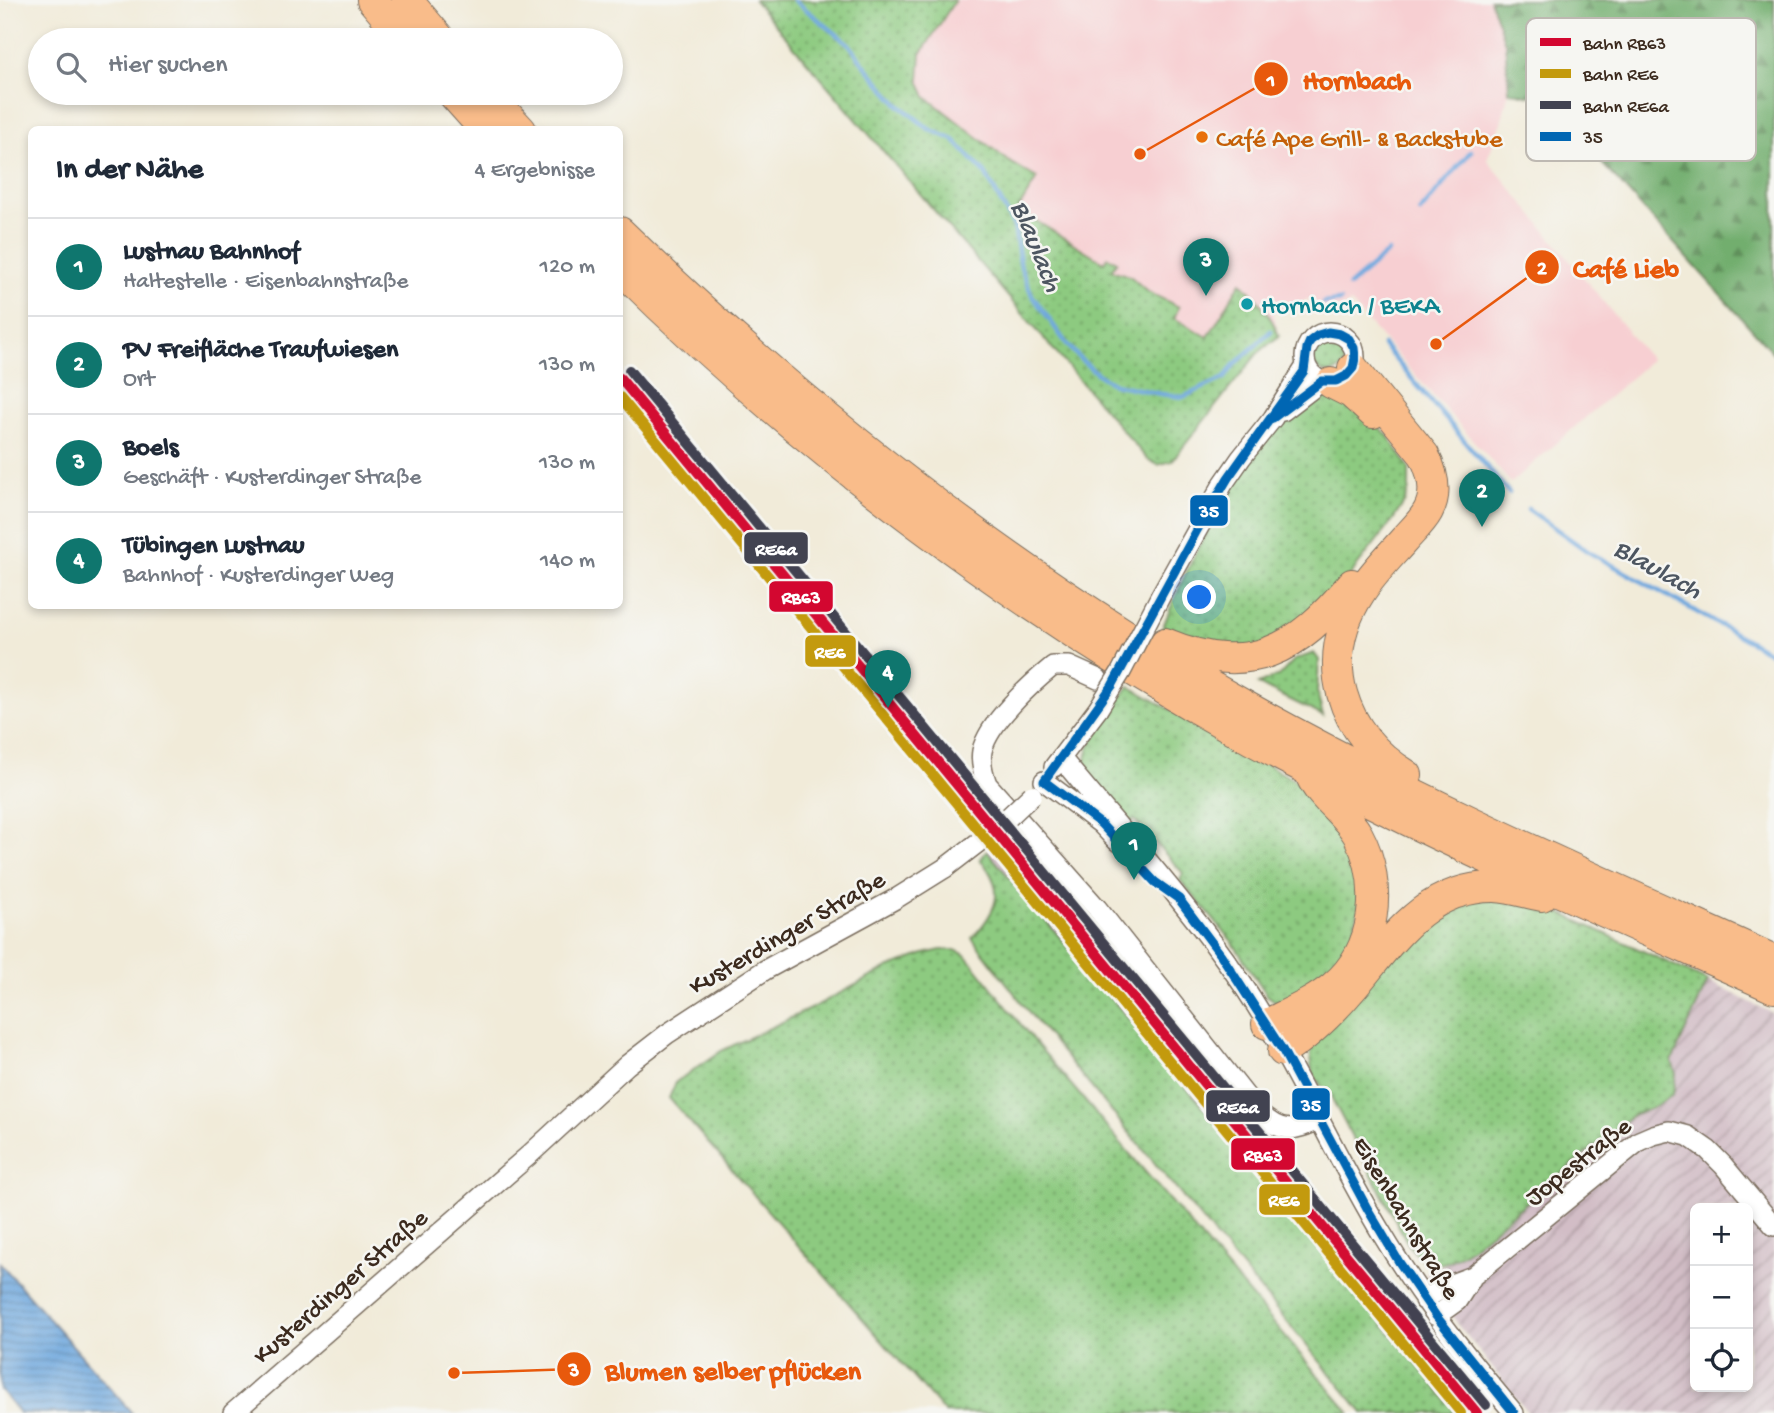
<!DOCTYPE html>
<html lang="de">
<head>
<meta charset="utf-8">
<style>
	:root { --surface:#fff; --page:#f2f2f3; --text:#1f2937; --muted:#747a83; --line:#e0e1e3; --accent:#0f766e }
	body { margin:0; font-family:"Gochi Hand",sans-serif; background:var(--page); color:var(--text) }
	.controls { position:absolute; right:21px; bottom:21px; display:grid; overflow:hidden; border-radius:10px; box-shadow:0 4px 10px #0003 }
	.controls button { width:63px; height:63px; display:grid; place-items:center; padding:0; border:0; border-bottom:2px solid var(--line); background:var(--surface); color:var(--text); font:35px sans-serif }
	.you { position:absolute; left:1200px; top:598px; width:24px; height:24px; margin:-18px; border:5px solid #fff; border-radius:50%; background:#1a73e8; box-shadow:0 0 0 10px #1a73e833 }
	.badge { display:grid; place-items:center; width:46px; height:46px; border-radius:50%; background:var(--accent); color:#fff; font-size:23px; font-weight:700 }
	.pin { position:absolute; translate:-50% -58px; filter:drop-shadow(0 2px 4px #0008) }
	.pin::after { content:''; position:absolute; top:37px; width:24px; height:21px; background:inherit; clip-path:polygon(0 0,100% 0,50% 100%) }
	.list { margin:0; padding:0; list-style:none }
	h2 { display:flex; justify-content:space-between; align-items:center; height:91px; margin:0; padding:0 28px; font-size:30px }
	h2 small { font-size:23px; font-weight:400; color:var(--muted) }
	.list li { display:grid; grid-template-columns:46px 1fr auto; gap:21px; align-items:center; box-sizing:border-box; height:98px; padding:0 28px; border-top:2px solid var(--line) }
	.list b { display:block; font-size:26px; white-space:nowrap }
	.list p { margin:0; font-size:23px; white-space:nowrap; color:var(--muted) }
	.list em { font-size:23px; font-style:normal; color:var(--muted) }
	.icon { flex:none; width:38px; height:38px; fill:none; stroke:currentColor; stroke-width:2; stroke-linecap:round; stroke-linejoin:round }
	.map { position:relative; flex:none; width:1774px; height:1413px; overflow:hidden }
	.search { position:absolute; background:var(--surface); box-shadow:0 4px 10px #0003; left:28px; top:28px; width:595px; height:77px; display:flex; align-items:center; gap:18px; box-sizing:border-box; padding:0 24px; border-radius:38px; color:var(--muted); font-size:26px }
	.panel { position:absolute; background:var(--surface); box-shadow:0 4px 10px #0003; left:28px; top:126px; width:595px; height:483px; border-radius:10px }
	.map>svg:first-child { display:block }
</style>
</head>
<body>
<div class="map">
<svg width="1774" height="1413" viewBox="0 0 1774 1413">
	<defs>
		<pattern id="industrial-furrows" width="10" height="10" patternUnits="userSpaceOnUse" patternTransform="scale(1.75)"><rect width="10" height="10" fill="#d2bdc6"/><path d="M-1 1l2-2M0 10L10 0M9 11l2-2" fill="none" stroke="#ac9aa0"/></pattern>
		<pattern id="grass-dots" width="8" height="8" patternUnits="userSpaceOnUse" patternTransform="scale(1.75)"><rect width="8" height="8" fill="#8dca80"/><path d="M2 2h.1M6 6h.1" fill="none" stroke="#74a468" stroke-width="1.8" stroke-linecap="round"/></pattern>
		<pattern id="forest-firs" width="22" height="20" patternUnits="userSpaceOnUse" patternTransform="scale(1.75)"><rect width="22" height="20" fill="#72ae6e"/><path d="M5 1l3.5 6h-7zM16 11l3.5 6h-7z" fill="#5f8e5a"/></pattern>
		<pattern id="water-rules" width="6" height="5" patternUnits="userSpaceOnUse" patternTransform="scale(1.75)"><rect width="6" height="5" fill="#6fa8de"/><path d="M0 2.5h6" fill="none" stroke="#5c89b3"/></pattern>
	</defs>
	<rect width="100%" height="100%" fill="#f6f6f2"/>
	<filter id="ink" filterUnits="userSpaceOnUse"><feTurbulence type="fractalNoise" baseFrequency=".0143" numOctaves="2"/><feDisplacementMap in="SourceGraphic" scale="14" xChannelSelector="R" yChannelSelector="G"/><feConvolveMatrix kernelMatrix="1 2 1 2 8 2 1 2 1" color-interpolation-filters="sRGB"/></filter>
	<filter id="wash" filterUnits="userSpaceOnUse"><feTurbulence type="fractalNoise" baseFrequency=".00686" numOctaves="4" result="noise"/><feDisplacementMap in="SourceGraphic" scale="28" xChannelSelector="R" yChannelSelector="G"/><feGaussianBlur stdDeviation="1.57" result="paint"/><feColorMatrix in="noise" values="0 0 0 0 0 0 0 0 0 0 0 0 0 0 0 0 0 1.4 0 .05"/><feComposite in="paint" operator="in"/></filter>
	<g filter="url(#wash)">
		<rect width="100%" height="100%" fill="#f1ebd9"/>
		<path fill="#f7cfd2" d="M931 0H1490L1505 43 1509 91 1500 127 1487 159 1651 360 1511 483 1351 303 1342 308 1329 310 1309 299 1273 312 1279 336 1258 353 1172 461 880 46Z"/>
		<path fill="url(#industrial-furrows)" fill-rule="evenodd" d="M1708 981 1774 1014V1413H1528L1457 1323 1426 1273 1447 1263 1471 1248 1634 1114 1659 1104 1676 1074 1672 1061ZM1695 1208H1748V1387H1695Z"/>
		<path fill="#d2bdc6" d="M1006 835 1105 951 1487 1413H1457L1252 1165 987 852Z"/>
		<path fill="url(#grass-dots)" stroke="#647a4f" stroke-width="2" d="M754 0H955L921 54 919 80 926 97 1011 163 1037 178 1018 210 1104 262 1108 257 1117 262 1111 270 1130 276 1148 292 1179 307 1174 318 1208 337 1241 282C1257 299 1271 314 1279 336L1258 353 1172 461 1158 465 1147 459Z
			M1313 357a16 16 0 1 1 32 0a16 16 0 1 1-32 0Z
			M1324 392 1371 420 1388 436 1409 468V489L1405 501 1393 520 1333 597 1257 649 1160 634C1187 564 1235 467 1288 415 1294 409 1301 400 1308 396 1313 394 1319 393 1324 392Z
			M1314 653 1319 660 1317 692 1323 716 1258 684 1280 675 1294 660Z
			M1129 686 1303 785 1367 870 1347 964 1280 1005 1267 995 1231 940 1180 880 1183 873 1134 819 1130 825C1118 813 1092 787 1087 770 1079 746 1116 706 1129 686Z
			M987 851 1252 1165 1457 1413H1363L1032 1016 972 938C997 911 1007 890 980 859Z
			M1464 898 1539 903 1708 981 1672 1061 1676 1074 1673 1095 1652 1108 1634 1114 1471 1248C1442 1268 1426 1274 1406 1240L1329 1093C1313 1080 1308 1067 1312 1047L1406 935Z
			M941 950H955L966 955 1034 1041 1350 1413H945L669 1098 676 1082 721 1051 812 1008 888 968 924 954Z"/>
		<path fill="url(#forest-firs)" stroke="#566c46" stroke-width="2" d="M1490 0H1774V354L1544 99 1509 91 1505 43Z"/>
		<path fill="url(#water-rules)" stroke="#55697e" stroke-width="2" d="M0 1263 132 1413H19L0 1390Z"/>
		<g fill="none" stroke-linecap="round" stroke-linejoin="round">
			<path stroke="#6fa8de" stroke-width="4.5" d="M794 0 849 44 867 68 898 104 929 129 954 140 985 173 1014 226 1021 268 1032 295 1066 343 1080 359 1099 375 1114 384 1161 394 1183 397 1225 378 1233 366 1271 331
				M1420 212 1471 151
				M1349 286 1388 252
				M1323 303 1340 301
				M1383 345 1509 493
				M1528 509 1587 551 1774 655"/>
		</g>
	</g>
	<g filter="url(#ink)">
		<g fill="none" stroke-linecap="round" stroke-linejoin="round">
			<defs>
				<path id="minor" d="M1305 357a25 25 0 1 1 50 0a25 25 0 1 1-50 0Z
					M1283 411 1322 381
					M1162 593 1223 484 1241 458 1273 418 1306 366
					M1098 679 1069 666H1053C1031 684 988 723 982 751 980 762 983 773 987 784L1097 908 1259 1113C1282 1134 1293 1132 1320 1119
					M1061 758C1123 833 1189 905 1243 985 1296 1065 1333 1153 1382 1234 1420 1298 1466 1356 1514 1413
					M1054 767 1098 709
					M1044 781 1101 824 1117 841
					M1424 1300 1446 1286 1473 1276
					M1436 1316 1457 1301 1473 1276 1639 1141 1653 1135 1669 1131 1688 1136 1708 1150 1723 1165 1774 1226
					M233 1413 528 1156 627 1065 667 1034 765 970 897 898 945 868"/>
				<path id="highway" d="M372 0 406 40
					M407 0 441 40
					M452 93 485 130
					M487 93 521 130
					M620 232C810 416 1019 580 1251 709 1420 803 1598 880 1774 960
					M620 268C807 453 1022 613 1252 740 1421 833 1599 909 1774 988
					M1353 368 1424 455C1433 473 1438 493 1428 511 1422 522 1412 531 1404 540 1389 557 1372 574 1360 593 1316 660 1341 735 1407 775
					M1331 383 1351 393 1373 413
					M1165 643C1250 678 1296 651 1352 584
					M1267 1024C1289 1013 1314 1003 1333 987 1377 951 1384 883 1358 835 1345 812 1321 799 1311 776
					M1283 1051C1310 1034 1334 1010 1355 985 1393 939 1427 886 1495 887 1512 888 1526 893 1542 896"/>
			</defs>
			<use href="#minor" stroke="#7b6e5f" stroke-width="22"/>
			<use href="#highway" stroke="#7b6e5f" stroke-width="32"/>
			<use href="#minor" stroke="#fff" stroke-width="19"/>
			<use href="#highway" stroke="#f9bc8a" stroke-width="30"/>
			<defs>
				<path id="minor-bridge" d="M1098 709 1121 672 1162 593
					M945 868 997 828 1032 795"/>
			</defs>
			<use href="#minor-bridge" stroke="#7b6e5f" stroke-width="22" stroke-linecap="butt"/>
			<use href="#minor-bridge" stroke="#fff" stroke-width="19"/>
			<defs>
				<path id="bus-1" d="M1273 418 1322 381H1336L1346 376 1353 368 1355 358 1354 348 1349 339 1340 334 1328 332 1318 335 1310 341 1307 348 1304 371 1228 478 1196 532 1112 686 1044 781 1101 824 1155 882 1179 899 1221 955 1283 1051 1367 1208 1399 1262 1436 1316 1514 1413"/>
			</defs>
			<use href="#bus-1" stroke="#f6f6f2" stroke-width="14"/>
			<use href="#bus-1" stroke="#0166b3" stroke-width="9"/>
			<defs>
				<path id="rail-1" d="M620 378 1477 1413"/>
				<path id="rail-2" d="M620 397 1461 1413"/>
				<path id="rail-3" d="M629 370 1486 1405"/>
			</defs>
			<use href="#rail-1" stroke="#f6f6f2" stroke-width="16"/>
			<use href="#rail-2" stroke="#f6f6f2" stroke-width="16"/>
			<use href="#rail-3" stroke="#f6f6f2" stroke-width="16"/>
			<use href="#rail-1" stroke="#d30730" stroke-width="10"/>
			<use href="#rail-2" stroke="#c39a0e" stroke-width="10"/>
			<use href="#rail-3" stroke="#424351" stroke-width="10"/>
		</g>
	</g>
	<circle fill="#e8710a" stroke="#f6f6f2" stroke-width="2.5" cx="1202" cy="137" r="7"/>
	<circle fill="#0f9aa8" stroke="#f6f6f2" stroke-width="2.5" cx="1247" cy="304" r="7"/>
	<g text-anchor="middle" stroke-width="5" stroke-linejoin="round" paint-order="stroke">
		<g font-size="26" fill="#c56008" stroke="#f6f6f2" text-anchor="start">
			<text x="1216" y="146">Café Ape Grill- &amp; Backstube</text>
		</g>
		<g font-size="26" fill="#0d838f" stroke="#f6f6f2" text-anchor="start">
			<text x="1261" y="313">Hornbach / BEKA</text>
		</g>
		<g font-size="26" fill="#3b2a1e" stroke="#f6f6f2">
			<text transform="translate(786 931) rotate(-30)" y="9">Kusterdinger Straße</text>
			<text transform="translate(1577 1160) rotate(-38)" y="9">Jopestraße</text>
			<text transform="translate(1408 1217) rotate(59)" y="9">Eisenbahnstraße</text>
			<text transform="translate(339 1285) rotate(-41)" y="9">Kusterdinger Straße</text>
		</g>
		<g font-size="28" font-style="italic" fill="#4d5661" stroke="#f6f6f2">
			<text transform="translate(1039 245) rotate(68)" y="10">Blaulach</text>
			<text transform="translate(1659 567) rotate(29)" y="10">Blaulach</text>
		</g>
	</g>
	<rect x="1526" y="18" width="230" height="143" rx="10" fill="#f6f6f2" stroke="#beb9b2" stroke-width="2"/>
	<rect x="1540" y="38" width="31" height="8" fill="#d30730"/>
	<rect x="1540" y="69" width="31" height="9" fill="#c39a0e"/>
	<rect x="1540" y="101" width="31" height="8" fill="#424351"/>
	<rect x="1540" y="132" width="31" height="9" fill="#0166b3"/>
	<g font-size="19" fill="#3b2a1e">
		<text x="1583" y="49">Bahn RB63</text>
		<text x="1583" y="80">Bahn RE6</text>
		<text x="1583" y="112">Bahn RE6a</text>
		<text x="1583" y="143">35</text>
	</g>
	<path fill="none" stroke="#e8590c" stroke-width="2.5" d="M1140 154L1271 79M1436 344L1542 267M454 1373L574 1369"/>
	<g fill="#e8590c" stroke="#f6f6f2" stroke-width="2.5">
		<circle cx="1140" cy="154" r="7"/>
		<circle cx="1436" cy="344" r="7"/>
		<circle cx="454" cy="1373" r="7"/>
		<circle cx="1271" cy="79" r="18"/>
		<circle cx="1542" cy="267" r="18"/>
		<circle cx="574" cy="1369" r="18"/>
	</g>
	<g font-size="21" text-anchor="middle" font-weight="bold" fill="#fff">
		<text x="1271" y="86">1</text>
		<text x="1542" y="274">2</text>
		<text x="574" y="1376">3</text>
	</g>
	<g font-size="28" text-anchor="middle" font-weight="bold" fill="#e8590c" stroke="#f6f6f2" stroke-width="5" stroke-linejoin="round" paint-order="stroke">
		<text x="1357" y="89">Hornbach</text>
		<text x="1626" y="277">Café Lieb</text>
		<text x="733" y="1379">Blumen selber pflücken</text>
	</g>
	<g stroke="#f6f6f2" stroke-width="2.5">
		<rect x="1189" y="494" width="40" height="33" rx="7" fill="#0166b3"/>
		<rect x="743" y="531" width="66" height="34" rx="7" fill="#424351"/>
		<rect x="768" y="580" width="66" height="33" rx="7" fill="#d30730"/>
		<rect x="804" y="634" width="53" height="34" rx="7" fill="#c39a0e"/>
		<rect x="1291" y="1087" width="40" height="34" rx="7" fill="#0166b3"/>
		<rect x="1205" y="1089" width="66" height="34" rx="7" fill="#424351"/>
		<rect x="1230" y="1137" width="66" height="34" rx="7" fill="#d30730"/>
		<rect x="1258" y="1183" width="53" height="33" rx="7" fill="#c39a0e"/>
	</g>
	<g font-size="19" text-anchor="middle" font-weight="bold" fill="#fff">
		<text x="1209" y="517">35</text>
		<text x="776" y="555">RE6a</text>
		<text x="801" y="603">RB63</text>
		<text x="830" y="658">RE6</text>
		<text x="1311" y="1111">35</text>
		<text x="1238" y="1113">RE6a</text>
		<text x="1263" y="1161">RB63</text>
		<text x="1284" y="1206">RE6</text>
	</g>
</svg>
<div class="controls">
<button>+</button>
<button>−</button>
<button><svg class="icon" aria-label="locate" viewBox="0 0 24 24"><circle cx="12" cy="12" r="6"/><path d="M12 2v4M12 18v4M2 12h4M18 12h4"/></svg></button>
</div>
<div class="you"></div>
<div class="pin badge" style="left:1134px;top:880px">1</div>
<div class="pin badge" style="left:1482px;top:527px">2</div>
<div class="pin badge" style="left:1206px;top:296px">3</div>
<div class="pin badge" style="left:888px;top:708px">4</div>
<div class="search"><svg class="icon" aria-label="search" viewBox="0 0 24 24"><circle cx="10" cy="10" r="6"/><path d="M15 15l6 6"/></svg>Hier suchen</div>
<section class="panel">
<h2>In der Nähe<small>4 Ergebnisse</small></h2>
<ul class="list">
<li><span class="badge">1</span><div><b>Lustnau Bahnhof</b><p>Haltestelle · Eisenbahnstraße</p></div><em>120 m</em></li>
<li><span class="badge">2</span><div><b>PV Freifläche Traufwiesen</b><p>Ort</p></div><em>130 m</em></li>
<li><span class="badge">3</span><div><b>Boels</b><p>Geschäft · Kusterdinger Straße</p></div><em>130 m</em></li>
<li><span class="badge">4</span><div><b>Tübingen Lustnau</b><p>Bahnhof · Kusterdinger Weg</p></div><em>140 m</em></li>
</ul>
</section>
</div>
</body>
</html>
